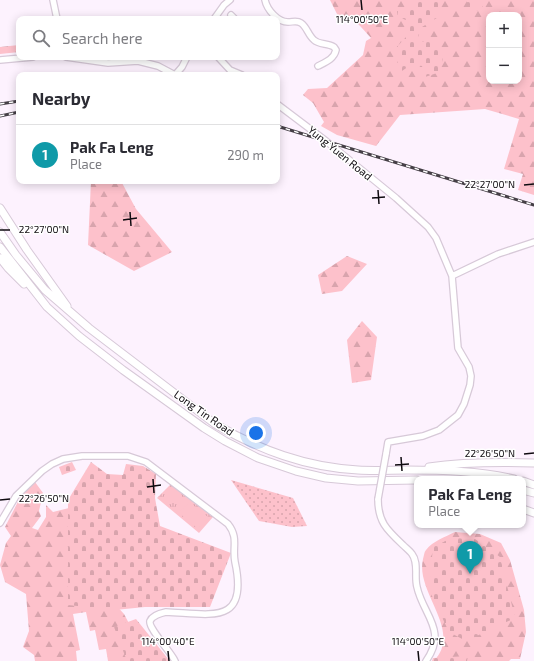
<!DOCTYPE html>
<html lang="en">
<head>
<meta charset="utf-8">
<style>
	:root { --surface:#fff; --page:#f7f7f7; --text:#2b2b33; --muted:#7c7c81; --line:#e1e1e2; --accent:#7c3aed }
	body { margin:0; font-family:"Exo 2",sans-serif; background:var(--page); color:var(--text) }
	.controls { position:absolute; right:12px; top:12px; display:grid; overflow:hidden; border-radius:8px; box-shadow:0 2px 10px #0003 }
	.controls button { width:36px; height:36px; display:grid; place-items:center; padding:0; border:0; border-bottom:1px solid var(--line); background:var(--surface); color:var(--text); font:20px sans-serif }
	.you { position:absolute; left:256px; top:433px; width:14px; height:14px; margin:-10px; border:3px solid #fff; border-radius:50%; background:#1a73e8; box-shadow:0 0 0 6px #1a73e833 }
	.badge { display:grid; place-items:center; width:26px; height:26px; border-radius:50%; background:var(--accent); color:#fff; font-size:13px; font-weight:700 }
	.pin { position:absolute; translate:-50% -33px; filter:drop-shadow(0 1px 2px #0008) }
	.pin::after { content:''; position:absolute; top:21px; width:14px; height:12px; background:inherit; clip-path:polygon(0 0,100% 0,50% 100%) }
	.popup { position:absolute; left:414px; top:476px; width:112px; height:52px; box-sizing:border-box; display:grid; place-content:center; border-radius:8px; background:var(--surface); filter:drop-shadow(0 1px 3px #0005); font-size:13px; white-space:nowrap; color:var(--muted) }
	.popup b { font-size:15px; color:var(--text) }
	.popup::after { content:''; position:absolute; left:50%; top:100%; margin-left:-8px; border:8px solid transparent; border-top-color:var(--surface) }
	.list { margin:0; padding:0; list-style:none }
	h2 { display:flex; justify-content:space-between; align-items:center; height:52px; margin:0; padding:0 16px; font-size:17px }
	h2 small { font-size:13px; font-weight:400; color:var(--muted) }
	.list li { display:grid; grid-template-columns:26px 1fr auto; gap:12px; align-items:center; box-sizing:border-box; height:60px; padding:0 16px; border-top:1px solid var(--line) }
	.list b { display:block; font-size:15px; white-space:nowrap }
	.list p { margin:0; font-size:13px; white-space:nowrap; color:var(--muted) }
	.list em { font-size:13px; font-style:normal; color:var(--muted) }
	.icon { flex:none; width:22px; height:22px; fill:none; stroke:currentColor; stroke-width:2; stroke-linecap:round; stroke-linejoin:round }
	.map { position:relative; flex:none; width:534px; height:661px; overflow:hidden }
	.search { position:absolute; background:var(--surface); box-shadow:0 2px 10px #0003; left:16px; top:16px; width:264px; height:44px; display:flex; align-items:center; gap:10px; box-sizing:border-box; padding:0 14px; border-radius:8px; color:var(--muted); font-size:15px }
	.panel { position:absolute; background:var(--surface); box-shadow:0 2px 10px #0003; left:16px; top:72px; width:264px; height:112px; border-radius:8px }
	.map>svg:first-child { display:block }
</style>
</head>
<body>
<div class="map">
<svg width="534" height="661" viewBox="0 0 534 661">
	<defs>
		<pattern id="grass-dots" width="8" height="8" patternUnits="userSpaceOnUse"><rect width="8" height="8" fill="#fdc1cb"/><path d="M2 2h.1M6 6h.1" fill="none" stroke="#d8a4ad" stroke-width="1.8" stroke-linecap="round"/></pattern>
		<pattern id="forest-firs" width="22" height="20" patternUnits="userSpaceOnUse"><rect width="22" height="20" fill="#fdc1cb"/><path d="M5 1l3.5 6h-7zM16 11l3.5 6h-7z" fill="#d8a4ad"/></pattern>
		<pattern id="cemetery-stones" width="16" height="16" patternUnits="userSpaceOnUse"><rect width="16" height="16" fill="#fdc1cb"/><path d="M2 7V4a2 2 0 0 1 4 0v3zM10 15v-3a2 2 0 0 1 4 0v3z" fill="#d8a4ad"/></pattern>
		<pattern id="park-tufts" width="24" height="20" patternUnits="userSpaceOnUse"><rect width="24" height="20" fill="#fdc1cb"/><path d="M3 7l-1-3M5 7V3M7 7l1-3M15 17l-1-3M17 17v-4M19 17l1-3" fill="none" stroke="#d8a4ad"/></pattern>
	</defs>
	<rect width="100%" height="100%" fill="#fdf2fe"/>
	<path fill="url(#grass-dots)" d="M231 480 293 498 307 526 292 527 259 521Z"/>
	<path fill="url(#forest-firs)" fill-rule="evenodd" d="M330 0H534V195L518 190 523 174 504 169 519 119 485 109 400 115 376 146 337 135 321 126 324 122 313 103 303 95 308 89 327 88 363 55 366 41 371 38 352 17 341 22ZM489 15H519V81H489Z
		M19 45V52L0 54V47Z
		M91 181H121L136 209 172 252 134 271 88 245Z
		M347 256 367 264 342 291 322 294 318 275Z
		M362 321 377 337 371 380 352 383 347 340Z
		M35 482 43 493 39 511 41 516 32 528 38 530 46 517V505L53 512 69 508 80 558 68 589 91 603H114L124 614 149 661H108L106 649 99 650 95 630 90 631 86 612 73 614 80 650 76 651 77 661H35L34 655 23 647 29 631 26 594 5 582 0 565 6 543 11 536 5 527 23 492Z
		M455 532 480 534 501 543 510 560 524 610 526 632 520 659H511L509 661H434C463 630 415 593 423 559 424 556 424 552 426 550 433 541 445 537 455 532Z"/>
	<path fill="url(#cemetery-stones)" d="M412 0H440V16L422 27 416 42H432L443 57 440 72 425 77 422 66 412 64 399 73 396 68 399 57 394 50 407 36 406 20 398 17 397 11 409 10Z
		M466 0H480L484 11C476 11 468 8 466 0Z
		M72 462 76 470 62 475 59 467Z
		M91 462 107 474 123 475 126 464 143 466 156 474 155 498 160 526 231 553 210 607H145L115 610 68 605V500Z
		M452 538 475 539 500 557 515 618 466 641 449 632 432 596 430 578 433 547Z
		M136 619 169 660V661H127L114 627Z
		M468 656 467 661H432L433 658Z"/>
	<path fill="url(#park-tufts)" d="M172 483 213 517 199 533 157 498Z"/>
	<path fill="#fdc1cb" d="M189 502 208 517 198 529 179 513Z"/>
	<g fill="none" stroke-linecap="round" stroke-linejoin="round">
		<defs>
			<path id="minor" d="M53 0 57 19
				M265 0C267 10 278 22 288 22 293 22 297 20 301 23 307 27 308 35 314 40 319 45 328 43 334 47L336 50C334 59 326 62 318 66
				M231 15 235 19
				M214 19 224 5 230 0
				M66 57 108 63 138 61 158 66 175 75
				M218 57 230 70 242 75
				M0 60 33 57
				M175 75 182 67 187 57
				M277 104 326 141 396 198 428 227 436 238 452 276 458 348 469 367 471 376 470 385 464 404 458 415 439 430 423 436 388 442 386 454
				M452 276 498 254 534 242
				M378 499C378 522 387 530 403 545 406 548 410 551 412 554 419 563 414 576 417 587 423 615 448 630 426 661
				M0 523 16 496 42 471 52 464 63 459 82 456H128L146 462 228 524C239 538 232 547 235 562 249 626 211 614 166 612 161 613 152 616 150 621 148 628 171 652 175 661"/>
			<path id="major" d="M0 208 27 250 67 306
				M0 232 16 255 45 290 89 328 215 424C260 450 305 467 358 470 375 471 391 470 407 470 443 470 479 471 514 479
				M0 247 47 307 79 336 123 370 204 428 225 441 258 458 296 471 326 478 358 481 417 480
				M0 258 8 268 24 284
				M429 467C464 462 499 462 534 463
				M523 481 534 485
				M523 490 534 493
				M523 509 534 513"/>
		</defs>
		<use href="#minor" stroke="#d7c9d8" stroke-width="8"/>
		<use href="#major" stroke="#d7c9d8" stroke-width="9"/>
		<use href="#minor" stroke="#fff" stroke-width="5.5"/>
		<use href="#major" stroke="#fff" stroke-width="7"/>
		<defs>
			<path id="rail" d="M0 104 19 101
				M0 116 19 112
				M277 126 534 205"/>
		</defs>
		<use href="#rail" stroke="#453f46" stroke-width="3"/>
		<use href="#rail" stroke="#fff" stroke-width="1.5" stroke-dasharray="4.5" stroke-linecap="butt"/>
		<defs>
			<path id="minor-bridge" d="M378 499 386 454"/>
		</defs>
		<use href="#minor-bridge" stroke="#d7c9d8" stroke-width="8" stroke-linecap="butt"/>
		<use href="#minor-bridge" stroke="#fff" stroke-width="5.5"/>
	</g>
	<path fill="none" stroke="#0f0b10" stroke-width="1.5" d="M361 0 362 10M524 185 534 184M378 190 379 204M372 198 385 197M130 212 131 226M123 220 137 218M0 230H10M524 454 534 453M401 457 402 471M395 465 409 464M153 479 154 493M147 487 161 485M0 500 10 499M168 651 169 661M418 651 419 661"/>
	<g text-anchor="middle" stroke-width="3" stroke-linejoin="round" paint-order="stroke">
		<g font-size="11" fill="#0f0b10" stroke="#fff">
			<text transform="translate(340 153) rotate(39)" y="4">Yung Yuen Road</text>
			<text transform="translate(204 413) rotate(35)" y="4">Long Tin Road</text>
		</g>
	</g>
	<g font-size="10" text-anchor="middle" fill="#0f0b10" stroke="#fff" stroke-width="3" stroke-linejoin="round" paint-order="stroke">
		<text x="362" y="23">114°00'50"E</text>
		<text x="490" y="188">22°27'00"N</text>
		<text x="44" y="233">22°27'00"N</text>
		<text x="490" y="457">22°26'50"N</text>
		<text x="44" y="502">22°26'50"N</text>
		<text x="168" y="645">114°00'40"E</text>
		<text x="418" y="645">114°00'50"E</text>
	</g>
</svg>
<div class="controls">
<button>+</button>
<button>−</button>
</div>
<div class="you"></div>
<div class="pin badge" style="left:470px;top:574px;background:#0f9aa8">1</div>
<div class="popup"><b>Pak Fa Leng</b>Place</div>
<div class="search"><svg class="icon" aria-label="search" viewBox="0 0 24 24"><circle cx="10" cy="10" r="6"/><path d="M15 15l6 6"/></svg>Search here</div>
<section class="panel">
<h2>Nearby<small></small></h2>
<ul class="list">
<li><span class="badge" style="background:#0f9aa8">1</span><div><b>Pak Fa Leng</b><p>Place</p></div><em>290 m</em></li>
</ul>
</section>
</div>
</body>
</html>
